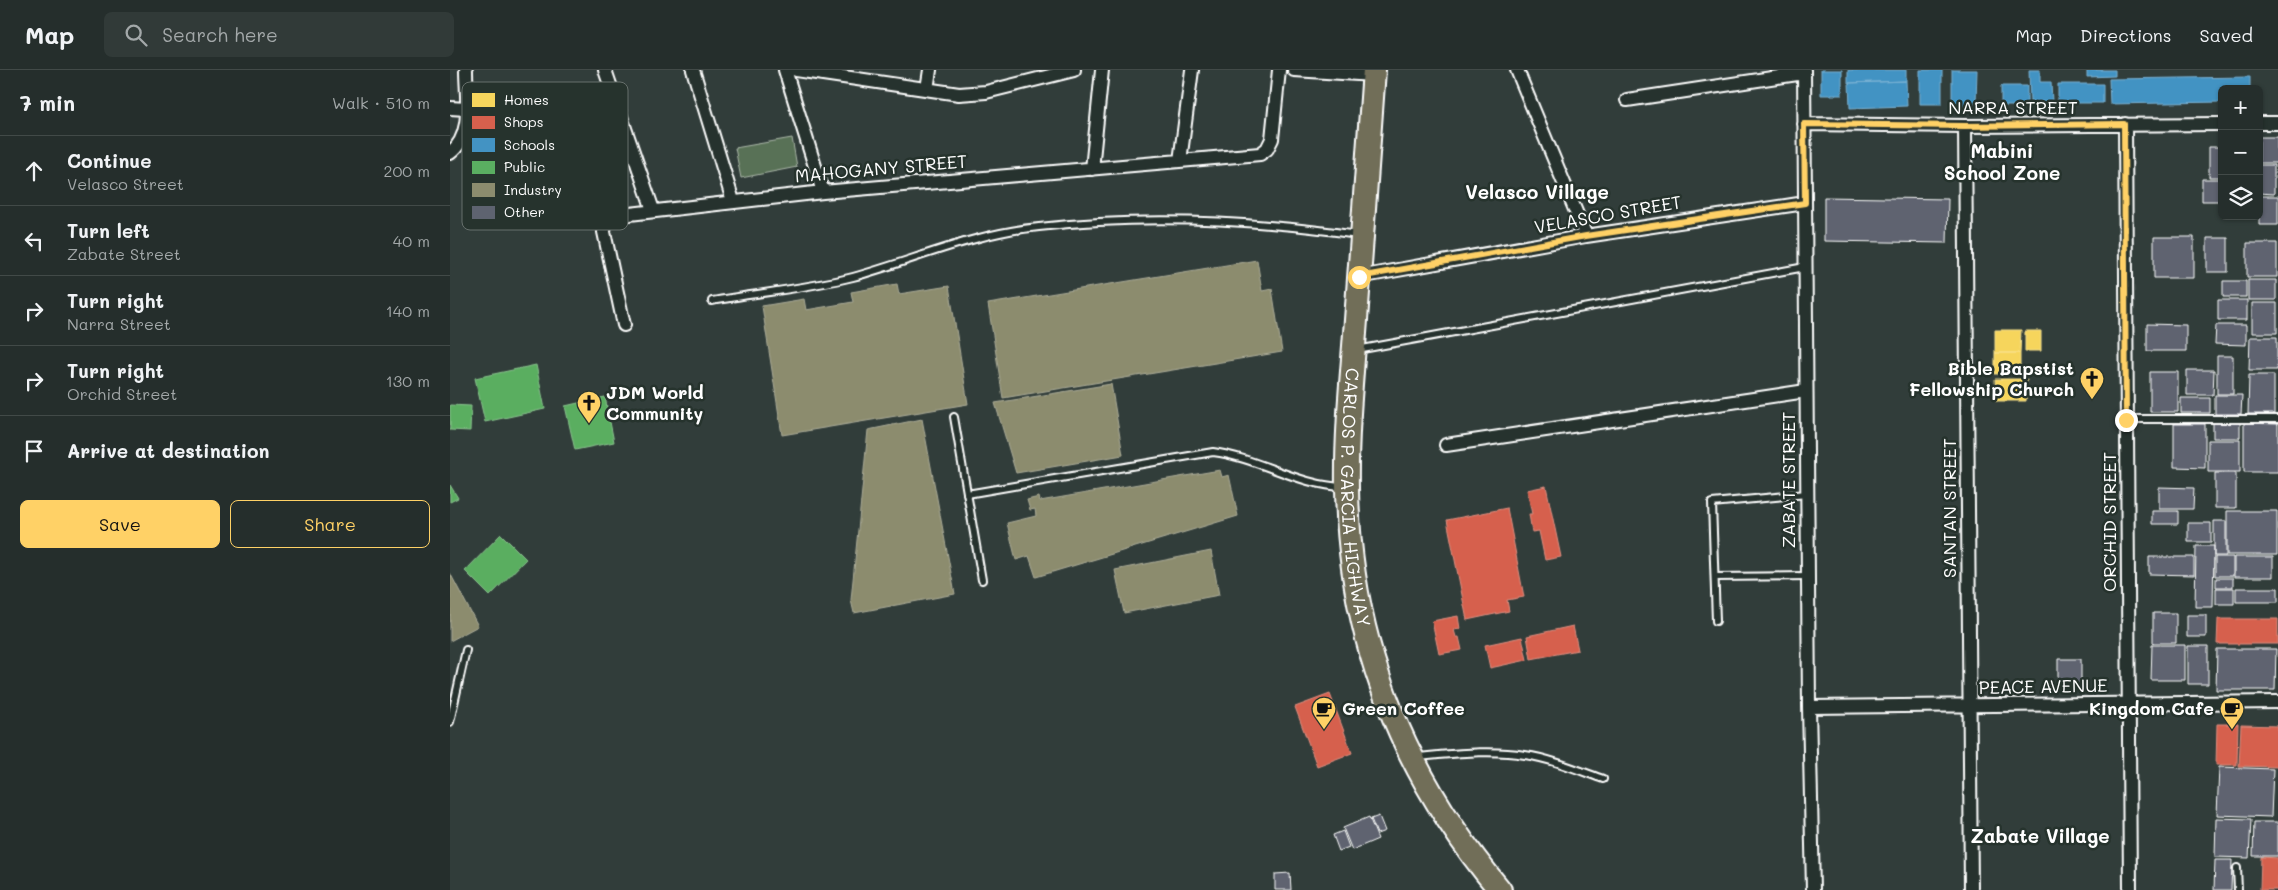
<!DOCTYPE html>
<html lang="en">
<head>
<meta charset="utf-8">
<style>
	:root { --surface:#252e2c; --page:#313a38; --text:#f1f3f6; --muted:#a3a8a9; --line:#424a48; --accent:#ffd166 }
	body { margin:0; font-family:Mali,sans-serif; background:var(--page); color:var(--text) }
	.controls { position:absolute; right:15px; top:15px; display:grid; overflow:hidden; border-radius:8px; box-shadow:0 1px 4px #0004 }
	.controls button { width:45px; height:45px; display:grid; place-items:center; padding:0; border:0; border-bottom:1px solid var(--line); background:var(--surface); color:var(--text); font:25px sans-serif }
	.stop { position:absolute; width:15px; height:15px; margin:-11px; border:4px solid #ffd166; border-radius:50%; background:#fff }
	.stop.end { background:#ffd166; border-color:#fff; box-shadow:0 1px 5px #0008 }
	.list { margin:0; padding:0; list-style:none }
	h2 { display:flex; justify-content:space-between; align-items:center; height:65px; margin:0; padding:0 20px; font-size:21px }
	h2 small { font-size:16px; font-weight:400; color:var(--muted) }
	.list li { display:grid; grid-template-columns:32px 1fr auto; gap:15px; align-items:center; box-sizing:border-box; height:70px; padding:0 20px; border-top:1px solid var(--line) }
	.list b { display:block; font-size:19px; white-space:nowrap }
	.list p { margin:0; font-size:16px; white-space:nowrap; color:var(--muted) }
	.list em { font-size:16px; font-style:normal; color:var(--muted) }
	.actions { display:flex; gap:10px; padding:15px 20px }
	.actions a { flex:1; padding:11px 0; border:1px solid var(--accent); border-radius:8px; text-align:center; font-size:18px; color:var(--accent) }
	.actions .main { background:var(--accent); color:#111 }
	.icon { flex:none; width:28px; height:28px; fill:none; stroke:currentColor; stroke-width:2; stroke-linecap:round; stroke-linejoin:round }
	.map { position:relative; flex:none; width:1828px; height:820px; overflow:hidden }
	header { display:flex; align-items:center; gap:30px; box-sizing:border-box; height:70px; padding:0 25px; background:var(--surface); border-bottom:1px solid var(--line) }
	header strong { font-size:24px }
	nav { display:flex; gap:28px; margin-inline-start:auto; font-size:18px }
	.search { width:350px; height:45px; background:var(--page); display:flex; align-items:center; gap:12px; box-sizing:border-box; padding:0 18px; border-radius:8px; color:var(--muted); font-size:19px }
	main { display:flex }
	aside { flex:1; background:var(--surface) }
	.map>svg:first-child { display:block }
</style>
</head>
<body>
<header>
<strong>Map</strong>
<div class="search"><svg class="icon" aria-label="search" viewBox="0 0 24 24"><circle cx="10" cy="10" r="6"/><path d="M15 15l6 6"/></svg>Search here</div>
<nav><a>Map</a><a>Directions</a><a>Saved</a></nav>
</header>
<main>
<aside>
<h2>7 min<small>Walk · 510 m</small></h2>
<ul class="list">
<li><svg class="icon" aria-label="ahead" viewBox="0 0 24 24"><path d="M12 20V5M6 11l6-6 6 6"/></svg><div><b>Continue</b><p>Velasco Street</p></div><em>200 m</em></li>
<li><svg class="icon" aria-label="left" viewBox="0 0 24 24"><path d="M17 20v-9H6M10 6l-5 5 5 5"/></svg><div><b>Turn left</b><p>Zabate Street</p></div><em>40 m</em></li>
<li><svg class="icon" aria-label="right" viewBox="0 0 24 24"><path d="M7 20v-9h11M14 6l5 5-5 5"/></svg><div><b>Turn right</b><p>Narra Street</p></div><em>140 m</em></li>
<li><svg class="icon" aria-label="right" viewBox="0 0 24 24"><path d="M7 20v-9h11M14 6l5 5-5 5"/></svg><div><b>Turn right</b><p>Orchid Street</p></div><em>130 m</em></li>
<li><svg class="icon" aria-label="arrive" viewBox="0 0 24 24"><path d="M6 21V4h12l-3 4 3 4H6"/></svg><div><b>Arrive at destination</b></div></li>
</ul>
<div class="actions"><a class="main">Save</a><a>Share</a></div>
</aside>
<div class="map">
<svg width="1828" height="820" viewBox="0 0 1828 820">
	<rect width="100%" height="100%" fill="#313d3a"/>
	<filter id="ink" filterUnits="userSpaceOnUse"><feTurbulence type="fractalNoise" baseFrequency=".02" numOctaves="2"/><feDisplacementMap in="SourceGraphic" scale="10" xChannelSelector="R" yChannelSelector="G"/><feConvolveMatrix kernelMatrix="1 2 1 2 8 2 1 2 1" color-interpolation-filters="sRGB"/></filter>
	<g filter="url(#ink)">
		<path fill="#597156" stroke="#acb8aa" d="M342 68 347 97 291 108 285 78Z"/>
		<path fill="#f6d55c" stroke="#f9e28d" d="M1545 260H1571L1570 283H1545Z
			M1575 261H1591V281H1575Z
			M1545 283H1570V304H1545Z
			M1545 309H1577L1576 331H1546Z"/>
		<path fill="#d6604d" stroke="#e29082" d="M1096 416 1111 487 1095 490 1089 461 1082 462 1079 444H1082L1077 420Z
			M1057 438 1074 527 1057 530 1059 541 1017 550 997 450Z
			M1008 546 1010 559 1004 560 1006 567H1009L1012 580 989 584 982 551Z
			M1768 549H1828V574H1767Z
			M1123 556 1128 580 1081 589 1077 566Z
			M1072 567 1077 590 1040 598 1035 575Z
			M880 624 902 683 867 696 845 637Z
			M1767 654H1788L1787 695H1766Z
			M1791 655 1828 656V697L1789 696Z
			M1811 787 1828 788V820H1810Z"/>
		<path fill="#4393c3" stroke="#7bb3d5" d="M1371 0H1392V25H1371Z
			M1398 0H1456V11L1398 13Z
			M1470 0H1492V34H1470Z
			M1502 0H1527L1526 33H1523V37H1502Z
			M1579 0H1590V12H1601L1602 32H1580Z
			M1637 0H1665V6L1637 7Z
			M1800 7V19H1772V32L1660 34 1659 9Z
			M1456 11 1457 36 1400 38 1399 13Z
			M1608 14H1653V33H1608Z
			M1551 16H1577V36H1551Z"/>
		<path fill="#5aae61" stroke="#8cc690" d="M86 295 95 339 35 352 25 308Z
			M155 327 164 372 125 380 115 336Z
			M0 335 21 336 20 361 0 360Z
			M0 415 8 428 0 432Z
			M51 464 76 489 40 526 15 501Z"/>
		<path fill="#8c8c6e" stroke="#aeae9a" d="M807 190 812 221 822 219 832 282 553 328 538 234Z
			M447 214 449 224 499 216 518 334 332 365 312 236 354 229 356 240 403 232 401 222Z
			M661 314 673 385 566 403 545 333Z
			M472 349 505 524 404 543 401 530 418 360Z
			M770 400 772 407 779 405 788 446 586 507 579 486 566 490 557 453 586 446 585 439 580 440 577 430 589 427 590 431Z
			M761 481 769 525 674 543 665 500Z
			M0 503 28 556 0 571Z"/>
		<path fill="#5e6370" stroke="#fff" d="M1809 67H1827V93H1809Z
			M1759 77H1772V107H1759Z
			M1809 95H1824V124L1809 123Z
			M1752 109H1772V131H1752Z
			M1809 126H1828V155H1809Z
			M1374 127 1498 129 1497 173 1374 171Z
			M1704 167H1744V208H1704Z
			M1757 168H1778V202H1757Z
			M1797 173H1827V207H1797Z
			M1798 210H1826V230H1798Z
			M1773 211H1796V227H1773Z
			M1768 230H1797V250H1768Z
			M1802 233H1827V263H1802Z
			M1697 254 1736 255V281H1697Z
			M1766 255H1796V275L1765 274Z
			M1800 267H1827V300H1799Z
			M1767 286H1783V324H1767Z
			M1737 300H1764L1763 325H1737Z
			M1700 302H1728V342H1700Z
			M1799 305H1824V344H1798Z
			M1765 325H1792L1791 344H1765Z
			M1731 328H1760V343H1731Z
			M1763 353H1790V368H1763Z
			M1794 353 1828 354V402H1794Z
			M1724 354H1755V398L1724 397Z
			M1758 370H1790V402H1758Z
			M1765 403H1786V438H1765Z
			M1709 417 1744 418 1743 439H1709Z
			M1702 441H1728V454H1702Z
			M1777 441H1827V485H1777Z
			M1764 451H1776V486H1764Z
			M1738 453H1761V472H1738Z
			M1746 476H1764L1763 537H1745Z
			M1699 487H1744V505L1699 504Z
			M1765 487H1783V506H1765Z
			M1784 487H1823V507H1784Z
			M1766 508H1783V517H1766Z
			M1766 518H1784V534H1766Z
			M1786 518H1828V532H1786Z
			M1703 543H1726V573H1703Z
			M1737 545H1756V567H1737Z
			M1702 575H1735V610H1701Z
			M1738 576H1758V614H1738Z
			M1767 579H1826L1825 620H1766Z
			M1608 589H1631V615H1608Z
			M1769 697 1823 699 1821 747 1767 745Z
			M929 746 935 761 927 764 921 749Z
			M919 747 928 769 902 780 893 758Z
			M1766 748 1801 749 1799 788 1765 787Z
			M1804 752H1828V786H1803Z
			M893 761 899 777 889 781 883 765Z
			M1765 790H1782L1781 820H1764Z
			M840 803 841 820H825V804Z"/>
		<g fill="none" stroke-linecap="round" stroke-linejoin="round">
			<defs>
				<path id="lane" d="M262 231C307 223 360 218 403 207 465 190 524 163 589 157 694 145 803 150 908 165
					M907 280 1355 197
					M504 347 532 510
					M1676 349H1828
					M517 424 763 382C809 388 849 416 894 417
					M1265 507 1358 506
					M1266 551 1262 433 1357 424
					M0 652 16 580
					M967 687C1003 684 1039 679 1075 685 1102 689 1128 700 1153 709
					M1787 798 1788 820"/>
				<path id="street" d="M155 0 203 140
					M243 0 283 131
					M335 0 373 122
					M346 0 509 24 536 22 624 0
					M844 0 924 5
					M1067 0 1136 166
					M1354 0 1359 637 1363 820
					M477 19 480 0
					M1177 30 1354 3
					M0 38 16 39
					M1809 53H1828
					M1354 54 1515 56 1772 54
					M1675 54 1680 820
					M1515 56 1521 820
					M15 61 104 58 169 39
					M0 83C24 65 16 27 16 0
					M730 91 742 0
					M642 99 652 0
					M909 207 1136 166 1355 133
					M174 255 154 162 155 152 162 146 373 122 810 84 817 79 822 69 829 0
					M996 375 1356 321
					M1359 637 1828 632"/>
				<g id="highway">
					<path id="s1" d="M924 0C918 83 912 166 906 250 902 305 896 362 897 418 899 570 953 704 1050 820"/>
				</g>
			</defs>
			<use href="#lane" stroke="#fff" stroke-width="10"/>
			<use href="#street" stroke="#fff" stroke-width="16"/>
			<use href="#highway" stroke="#fff" stroke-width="26"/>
			<use href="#lane" stroke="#26332d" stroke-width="6"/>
			<use href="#street" stroke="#26332d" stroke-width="12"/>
			<use href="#highway" stroke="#716e59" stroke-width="22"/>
		</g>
	</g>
	<g fill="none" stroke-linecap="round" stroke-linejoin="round" filter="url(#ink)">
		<path stroke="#ffd166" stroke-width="6" d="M909 207 1136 166 1355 133 1354 54 1515 56 1674 54 1676 350"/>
	</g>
	<defs>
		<symbol id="church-pin" viewBox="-11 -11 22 30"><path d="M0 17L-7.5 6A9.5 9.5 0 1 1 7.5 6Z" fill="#ffd166" stroke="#26332d"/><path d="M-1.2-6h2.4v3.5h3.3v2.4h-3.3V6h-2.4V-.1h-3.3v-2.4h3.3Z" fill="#111"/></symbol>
		<symbol id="cafe-pin" viewBox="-11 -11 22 30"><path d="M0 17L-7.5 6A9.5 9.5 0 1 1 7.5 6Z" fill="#ffd166" stroke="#26332d"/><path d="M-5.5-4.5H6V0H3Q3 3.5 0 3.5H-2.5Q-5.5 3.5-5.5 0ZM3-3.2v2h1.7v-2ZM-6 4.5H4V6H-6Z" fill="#111"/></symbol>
	</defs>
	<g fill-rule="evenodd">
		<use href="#church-pin" x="1628" y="295" width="28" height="38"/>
		<use href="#church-pin" x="125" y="319" width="28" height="38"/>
		<use href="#cafe-pin" x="860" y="625" width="28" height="38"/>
		<use href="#cafe-pin" x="1768" y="625" width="28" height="38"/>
	</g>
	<g text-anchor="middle" stroke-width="5" stroke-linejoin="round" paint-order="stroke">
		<g font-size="18" fill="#fff" stroke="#26332d">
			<text x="1563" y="44">NARRA STREET</text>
			<text transform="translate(431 99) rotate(-5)" y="6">MAHOGANY STREET</text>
			<text transform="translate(1158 145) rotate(-10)" y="6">VELASCO STREET</text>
			<text transform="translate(1339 410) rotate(-90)" y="6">ZABATE STREET</text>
			<text dy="6" stroke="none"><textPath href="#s1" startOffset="429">CARLOS P. GARCIA HIGHWAY</textPath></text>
			<text transform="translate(1500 438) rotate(-90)" y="6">SANTAN STREET</text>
			<text transform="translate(1660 452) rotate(-90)" y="6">ORCHID STREET</text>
			<text transform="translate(1593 617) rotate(-1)" y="6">PEACE AVENUE</text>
		</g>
		<g font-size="18" font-weight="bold" fill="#fff" stroke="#26332d" text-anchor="end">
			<text x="1624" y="305">Bible Bapstist<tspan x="1624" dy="21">Fellowship Church</tspan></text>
			<text x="156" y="329" text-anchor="start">JDM World<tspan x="156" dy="21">Community</tspan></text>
			<text x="892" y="645" text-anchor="start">Green Coffee</text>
			<text x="1764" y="645">Kingdom Cafe</text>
		</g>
		<g font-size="19" font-weight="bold" fill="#fff" stroke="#26332d">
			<text x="1552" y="88">Mabini<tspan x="1552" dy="22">School Zone</tspan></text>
			<text x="1087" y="129">Velasco Village</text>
			<text x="1590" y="773">Zabate Village</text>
		</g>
	</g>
	<rect x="12" y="12" width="166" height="148" rx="8" fill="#26332d" stroke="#67706c" stroke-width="1"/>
	<rect x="22" y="23" width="23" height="14" fill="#f6d55c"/>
	<rect x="22" y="46" width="23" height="13" fill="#d6604d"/>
	<rect x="22" y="68" width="23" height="14" fill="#4393c3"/>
	<rect x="22" y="91" width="23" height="13" fill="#5aae61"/>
	<rect x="22" y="113" width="23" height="14" fill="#8c8c6e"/>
	<rect x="22" y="136" width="23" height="13" fill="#5e6370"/>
	<g font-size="14" fill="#fff">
		<text x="54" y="35">Homes</text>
		<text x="54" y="57">Shops</text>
		<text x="54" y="80">Schools</text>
		<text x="54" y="102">Public</text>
		<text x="54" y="125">Industry</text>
		<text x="54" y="147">Other</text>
	</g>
</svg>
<div class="controls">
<button>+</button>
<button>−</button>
<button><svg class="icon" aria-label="layers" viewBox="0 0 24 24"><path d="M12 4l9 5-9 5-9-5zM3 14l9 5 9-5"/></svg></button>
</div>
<div class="stop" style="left:909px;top:207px"></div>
<div class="stop end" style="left:1676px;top:350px"></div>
</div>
</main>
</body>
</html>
